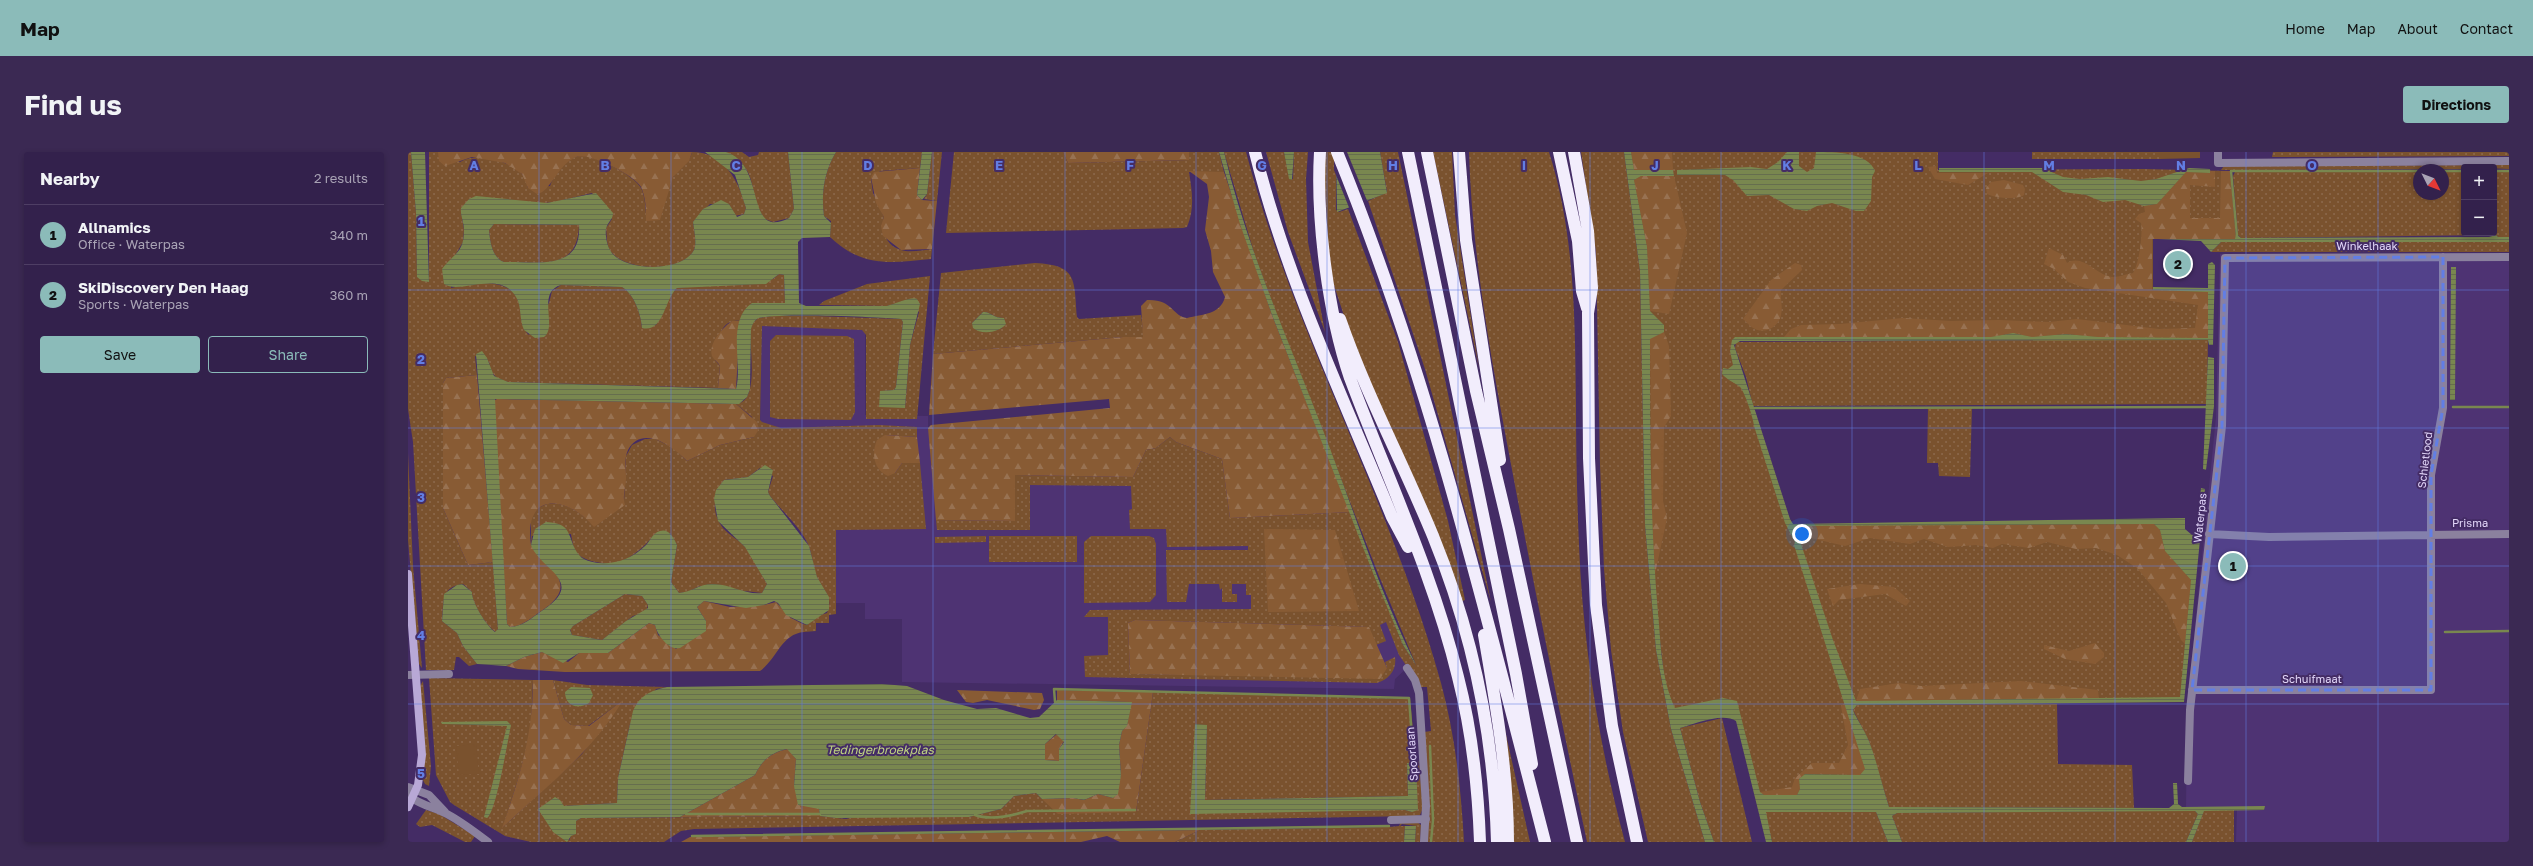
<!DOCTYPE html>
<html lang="en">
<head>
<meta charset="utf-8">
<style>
	:root { --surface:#33214c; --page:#3b2953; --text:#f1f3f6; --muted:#a9a3b5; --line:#4e3e64; --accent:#8bbbb9 }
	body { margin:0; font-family:"Golos Text",sans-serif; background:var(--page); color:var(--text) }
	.controls { position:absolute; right:12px; top:12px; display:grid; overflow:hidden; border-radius:4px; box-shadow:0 2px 6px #0003 }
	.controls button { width:36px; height:36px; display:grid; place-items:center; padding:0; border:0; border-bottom:1px solid var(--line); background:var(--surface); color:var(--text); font:20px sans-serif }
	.compass { position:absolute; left:2005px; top:12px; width:36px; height:36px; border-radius:50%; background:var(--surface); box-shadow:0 2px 6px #0003; rotate:132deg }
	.you { position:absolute; left:1394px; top:382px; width:14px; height:14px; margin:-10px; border:3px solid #fff; border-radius:50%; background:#1a73e8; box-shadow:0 0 0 6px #1a73e833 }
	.badge { display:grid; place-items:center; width:26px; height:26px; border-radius:50%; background:var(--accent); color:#111; font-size:13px; font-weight:700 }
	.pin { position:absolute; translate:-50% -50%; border:2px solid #fff; box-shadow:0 1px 4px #0006 }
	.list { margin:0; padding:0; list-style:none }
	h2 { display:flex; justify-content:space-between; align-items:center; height:52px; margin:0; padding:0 16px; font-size:17px }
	h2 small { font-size:13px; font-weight:400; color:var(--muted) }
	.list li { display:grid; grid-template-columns:26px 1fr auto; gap:12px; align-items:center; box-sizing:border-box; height:60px; padding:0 16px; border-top:1px solid var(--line) }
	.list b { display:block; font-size:15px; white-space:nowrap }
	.list p { margin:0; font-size:13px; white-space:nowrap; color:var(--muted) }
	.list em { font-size:13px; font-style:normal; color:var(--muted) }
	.actions { display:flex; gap:8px; padding:12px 16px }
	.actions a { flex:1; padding:9px 0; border:1px solid var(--accent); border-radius:4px; text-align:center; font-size:14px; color:var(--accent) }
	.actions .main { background:var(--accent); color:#111 }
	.map { position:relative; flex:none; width:2101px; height:690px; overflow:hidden; border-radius:4px }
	header { display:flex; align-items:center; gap:24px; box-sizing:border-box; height:56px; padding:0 20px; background:var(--accent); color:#111 }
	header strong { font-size:19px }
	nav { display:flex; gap:22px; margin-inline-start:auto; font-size:14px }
	.intro { display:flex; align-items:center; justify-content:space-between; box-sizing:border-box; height:96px; padding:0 24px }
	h1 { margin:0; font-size:28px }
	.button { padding:10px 18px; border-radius:4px; background:var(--accent); color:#111; font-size:14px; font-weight:700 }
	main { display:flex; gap:24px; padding:0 24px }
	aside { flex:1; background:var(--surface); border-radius:4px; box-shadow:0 2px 6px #0003 }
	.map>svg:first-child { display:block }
</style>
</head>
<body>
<header>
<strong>Map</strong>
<nav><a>Home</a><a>Map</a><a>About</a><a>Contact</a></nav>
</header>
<div class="intro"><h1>Find us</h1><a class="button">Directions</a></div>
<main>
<aside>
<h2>Nearby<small>2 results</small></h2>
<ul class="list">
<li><span class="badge">1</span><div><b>Allnamics</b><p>Office · Waterpas</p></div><em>340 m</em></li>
<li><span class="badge">2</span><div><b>SkiDiscovery Den Haag</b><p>Sports · Waterpas</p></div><em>360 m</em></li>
</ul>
<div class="actions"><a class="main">Save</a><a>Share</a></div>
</aside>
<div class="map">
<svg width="2101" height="690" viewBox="0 0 2101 690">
	<defs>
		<pattern id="green-dots" width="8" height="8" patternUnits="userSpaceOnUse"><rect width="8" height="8" fill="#7a522e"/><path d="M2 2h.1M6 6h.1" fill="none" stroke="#8d6a4d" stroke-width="1.8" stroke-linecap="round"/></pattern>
		<pattern id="forest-firs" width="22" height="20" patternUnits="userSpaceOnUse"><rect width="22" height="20" fill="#885b34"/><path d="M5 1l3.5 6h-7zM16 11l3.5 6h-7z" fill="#987252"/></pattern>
		<pattern id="water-rules" width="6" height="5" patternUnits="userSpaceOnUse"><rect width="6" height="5" fill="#79874f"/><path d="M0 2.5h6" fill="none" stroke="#666e4e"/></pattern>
	</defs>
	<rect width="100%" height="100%" fill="#442c65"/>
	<path fill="#4e3373" d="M1812 102H2101V690H1828L1829 657 1778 658 1779 554 1808 265Z
		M353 174H457V263L520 264V279L924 330 1002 513 987 527 986 537 494 530V467H457V451H423L352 277Z"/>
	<path fill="url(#green-dots)" fill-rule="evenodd" d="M0 0H3L8 61 9 125 21 130V0H30L52 10C68 0 100 8 114 22 117 26 119 31 120 36L142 34C147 21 157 7 171 4 185 2 226 23 233 36 238 46 237 57 239 69 248 54 257 40 265 25 271 15 282 11 284 0 316 0 331 29 338 56L336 62 327 64 321 52H302L285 70C286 78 289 91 286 98 274 121 221 119 205 102 198 96 199 85 198 76L204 67 184 41 147 50 53 59 56 78 55 90 45 107 43 136C63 131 104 124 111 151 115 164 111 173 121 183L141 151 144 139 153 133 214 135C226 142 233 162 234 176L248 173 262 144 269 136 365 127 371 122 376 123 377 151C360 151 339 149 332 169 310 166 309 194 307 208L312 214 310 236 100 230C89 228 82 222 81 210L67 204 69 223 38 226 35 231V356L60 413 85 410 90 477 88 480C79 475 63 450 64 440L55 432C32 435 36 451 34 469L49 481 55 494 69 512 61 514 51 505H48L46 518H18L5 290 0 257Z
		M318 0H334L341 5 350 3 351 0H380L386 57 381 66 365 70 357 67C338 42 354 19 318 0Z
		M428 0H514L512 16 472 19 463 27 465 41 476 65C472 78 478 94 493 98 502 101 515 98 524 97L523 107C482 111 455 116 422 85L423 69 416 64C413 41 416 20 428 0Z
		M524 0H534L529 49 516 47 519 42Z
		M546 0H655L660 11 781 8V0H811L816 20H781C784 39 787 56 779 75L775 76 538 81Z
		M816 0H838C886 183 983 349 1033 531 1047 583 1053 636 1056 690H1019L1016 580 1023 579 1019 535H1013L991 503 978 470 972 473 978 489 968 493 960 475 727 468 720 471 722 522 844 523 979 516 977 510 987 505C989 518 981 527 969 531L677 525 676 504 700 503V465H676L682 458 843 457V443H838V432H824V442H829V450H814V436L812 438 811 432H781L778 450H759L758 398H840V394L759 395 758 377H722L721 358 724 357 723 334 622 333V378H529L528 368 607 369V323L725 325 738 298 748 296 762 285 768 290 814 307 822 366 942 360 995 493 1008 513 971 424 868 161 847 104Z
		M858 0H876L882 27H885L886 0H900L898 27 900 90 917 180 880 80Z
		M918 0H928V58L931 60 940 57 990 190 1040 369 1057 448 1052 450 939 173 922 121 916 19Z
		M972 0H990L1083 450 1017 217 960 49 979 40Z
		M1025 0H1044L1047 63 1071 216Z
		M1061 0H1141C1167 82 1167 168 1168 253 1168 300 1169 346 1171 393 1175 493 1191 594 1217 690H1179C1152 562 1126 435 1102 307 1083 206 1064 103 1061 0Z
		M1173 0H1216L1232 119 1237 373 1248 498 1263 577 1297 690H1240L1215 580 1203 498 1196 417 1192 313 1188 100Z
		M1219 0H1530V18L1735 17 1822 19 1828 87 1745 86V136L1805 137 1800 188 1799 252 1345 254 1338 225 1327 196 1328 190 1646 188 1328 187 1324 194 1380 369 1384 373 1772 369 1788 399 1774 548 1443 552 1475 654 1352 655 1328 564 1263 567 1258 542 1242 400 1238 171Z
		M1624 0H1752V7H1624Z
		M1865 0H2101V4L1864 5Z
		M2101 13V17L2056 15V17L1813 18 1816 14Z
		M1827 20H2011V42H2035V20H2056V81H2085V83L1833 86 1830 83 1825 24Z
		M2086 20H2101V85H2090L2088 83 2089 31 2086 30Z
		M86 72 171 73C170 121 130 109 96 110 84 106 82 89 81 78Z
		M1813 90H2101V100H1803Z
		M627 111C670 113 666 128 669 165L671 167 733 163 736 185H715L525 202 533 121ZM575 160C582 159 585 166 596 166L594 176 585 179H571L564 171Z
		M522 124 509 267H458V183L454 178 354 174 352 268 354 270 373 276 471 273 509 275V285L477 283 487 321 494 311H512L518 377 428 378V462L421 463V471H408V479L396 480 395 472 399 473 409 464 419 461C426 443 415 440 409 425 404 414 405 403 400 392 392 375 374 359 362 344L360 340 365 324 352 316 340 325 316 328C305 342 303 361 315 376 321 383 331 388 337 395 346 405 352 420 359 432L354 441 292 434 279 440 271 441 263 430 269 393 262 381 246 383C237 394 228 402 215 409 206 415 174 410 168 400 165 395 164 388 163 382L124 384 123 393V365C139 338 171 357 186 374L216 349 218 304 224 293 237 287H247L266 296 279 309 312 293 346 285 344 265 328 252C353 250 340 193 343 177 343 172 347 169 350 166L364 164H407L493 167 495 170 488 235 486 238 475 239 497 256 502 193 511 160 495 150 479 154 411 153 416 149 459 132Z
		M368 183 439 184 446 187 447 260 443 268 370 267 362 265V189Z
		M1564 255 1562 325 1531 324 1530 311H1519L1520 256Z
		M0 301 5 414 14 516 11 512 0 388Z
		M578 384V390L527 391V385Z
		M581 384H669V410H581Z
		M683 384H741L746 386 748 392V443L742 450 676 451V390Z
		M217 442 234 444 240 453 238 460 225 464 194 488 164 483 162 477 165 474Z
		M21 526 125 528 123 578 112 621 95 675 174 602 214 549 180 574 163 573 156 567 145 528 179 533 259 535 248 537 222 572 210 626 209 651 156 654 161 689 168 669 173 666 412 664 438 667 450 664 561 665 593 657 606 644 628 641 634 647 728 660 745 540 1002 547 1008 608 1011 610 1015 656 1012 663 1007 664 286 677 273 679 256 690H123L97 684 46 653 42 650 28 623ZM799 573 797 648 1000 644 999 612H1008L1004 660 997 658 783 657Z
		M15 529 23 614 21 634 17 632 14 626 12 534Z
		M1649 552 1650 612 1724 613 1726 656 1481 655 1461 589 1445 558 1449 553Z
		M1314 566 1344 690H1306L1292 650 1272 576Z
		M1097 578 1122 690H1102Z
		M18 658 31 662 67 684 63 690H57L24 673 12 675 8 672Z
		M1796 658H1826V690H1784Z
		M1726 659H1787L1790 662 1778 690H1494L1484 664 1489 661Z
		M1357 660H1468L1480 690H1364Z
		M993 670H1009L1013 673 1012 690H1007L1008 674 994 672 992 674H997L996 690H767L792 678 981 675 991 674Z"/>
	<path fill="url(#forest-firs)" d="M30 0H284L281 9 265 25 252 68 238 69C238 57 238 46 233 35 226 23 181 0 168 5 148 14 143 40 129 42L120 36 114 22 97 11 64 5 37 14 31 9Z
		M655 0H781V8L660 11Z
		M1223 0H1264L1265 18H1226Z
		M1528 14 1529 21H1580L1560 33 1527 27 1520 15Z
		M512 16 509 43 514 48 529 49 524 97 493 98 475 84 473 74 476 65 468 51 463 25 466 20Z
		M781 19 816 20 864 163 942 360 822 366 814 307 768 290 762 285 748 296 738 298 725 325 607 323V369L528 368 520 276 523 273 702 256 701 247 521 263 525 202 715 185H735L733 154 739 148C765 147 764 164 779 166 795 162 812 163 817 145L805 120 803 99 797 78 801 45 799 32Z
		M1802 19H1807V35L1782 33V66H1812L1813 19H1822L1828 87H1744V138L1800 140V186L1690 185 1658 182 1624 185 1605 181 1583 185H1376L1383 177 1393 173 1432 172 1495 166 1543 169 1591 168 1641 170 1669 167 1751 177 1787 176 1790 153 1677 136 1660 130 1646 117 1636 112 1641 96 1655 103 1659 111C1674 102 1686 120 1700 124 1707 127 1718 122 1725 121 1731 113 1735 81 1733 71L1727 67 1731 62 1737 60 1736 54 1749 52 1778 20 1802 21Z
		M1233 24H1266L1279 81 1261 162 1242 159 1239 95 1226 28Z
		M1596 28 1615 33 1617 37 1616 43C1610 48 1586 46 1579 42L1578 36 1583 30Z
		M1387 111 1393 113 1394 118 1373 138C1372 146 1375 155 1373 163 1371 174 1358 182 1347 177 1342 175 1339 170 1335 167L1363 128Z
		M324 169H332L328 237 310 236 312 214C310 210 306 208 304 204 300 192 315 175 324 169Z
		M1256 180 1261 194 1263 264 1256 275 1255 349 1259 366 1247 422 1244 371 1242 186Z
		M69 223 85 410 60 413 35 356V231L38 226Z
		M89 247 328 252 349 270 351 277 346 285 312 293 279 309C267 296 234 271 220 298 216 306 218 317 218 326 218 335 214 343 217 353L186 375C159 343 115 339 123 393 145 419 172 434 132 460 123 466 113 475 102 475L99 472 85 249Z
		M477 283 509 285 512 311H494L487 321 480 324C466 318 463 302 469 288Z
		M1746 372 1752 378 1757 399 1783 428 1777 492 1773 488 1758 451 1729 416 1709 403 1688 396 1668 397 1639 390 1621 396 1594 392 1585 396 1568 393 1540 395 1516 387 1502 392 1462 386 1437 394 1390 383 1387 374Z
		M856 377 927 378 951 459 860 460Z
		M1452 432 1486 435 1502 449 1498 454 1477 442 1431 448 1425 454 1419 437Z
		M296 449 322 455 356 453 368 450 383 466 395 472 396 480C373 482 369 507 352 519L157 520 110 517 98 514 116 505 134 500 160 510 171 501H200L241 471 247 473 250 483 268 497 298 469 289 455Z
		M727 468 961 475 979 516 972 527 722 522 720 471Z
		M1687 491 1696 501V505L1687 512 1657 507 1636 497V493L1661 499Z
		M125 528H145L156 567 163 573 181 574 215 548C185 599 137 636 94 676 112 624 125 583 125 528Z
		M1613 529 1690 538 1691 547 1448 549 1452 537 1491 531 1513 534Z
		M549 538 634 541 636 548 632 557 626 558 579 548 565 551 558 550Z
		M649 538 745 540 728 660 650 662 634 647 665 646 676 648 690 642 705 646 713 623 711 593 714 579 719 573 723 550 649 548Z
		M1437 551 1458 617 1452 623 1397 622 1391 627 1392 637 1389 643H1356L1352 640 1384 635 1387 626 1404 611H1431L1440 593 1433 554Z
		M649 582 656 589 651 597V609L637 608V592Z
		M380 597 388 607 386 634 411 657 412 664 272 665 347 623C354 608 364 600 380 597Z
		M792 678 767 690H712L699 684 673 690H273L282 685Z"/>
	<path fill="#7a522e" d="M1752 0H1792V6L1752 7Z
		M68 592 71 622 51 623 48 594Z"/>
	<path fill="url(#water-rules)" fill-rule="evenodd" d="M3 0H17L21 130 14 129 9 125 8 61Z
		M297 0C303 0 312 0 318 0 359 12 336 89 381 66L386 57 380 0H428C416 20 413 41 416 64L423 71 422 85 394 86 390 90 391 151 398 154H479C487 152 504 144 509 147L512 152 502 193 497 256 471 255 472 239 486 238 488 235 495 170 493 167C474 165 360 160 349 167 346 169 344 173 343 177L342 237 339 245 331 252 87 247 99 472 102 475C114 475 125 465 135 458 179 429 132 418 123 393L127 377 138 370C169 371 157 390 174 406 194 417 221 410 237 394 242 390 244 381 252 379 261 376 266 386 269 393L263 430 271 441C283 440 292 432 304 432 321 431 336 443 354 441L359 432 337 395 310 369 306 347 308 338 316 328 340 325 357 313 365 318 360 340 362 344 401 394 409 425 421 445V458L399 473 378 463 370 451 366 449 356 453 338 456 296 449 289 455 298 469V479L272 496C261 499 249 483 247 473L241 471 200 501H171L155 511 134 500 116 505 98 514 69 512 55 494 49 481 34 469 36 442 49 433 54 432 64 440C63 449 79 475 87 480L90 477 68 202 74 199 79 206 86 224 100 230 328 237C335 212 318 169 344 151H377L376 123 371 122 358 132 269 136C256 148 256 181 234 176 233 162 226 142 214 135L153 133C128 140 150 175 136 185L127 186 116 178C111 167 114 155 108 145 92 117 52 143 36 132L34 117C46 101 56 101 56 78 56 70 52 63 53 56L61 47 68 44 139 51 188 41 205 61C205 67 201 69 199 74 196 80 199 93 202 98 213 120 274 121 286 98 289 91 286 78 285 70L295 57 313 48 321 52 329 65 336 62 338 56 327 23ZM86 72 171 73C174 120 127 109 96 110 84 106 82 89 81 78ZM217 442 234 444 240 453V456L218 469 194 488 164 483 162 478 165 474Z
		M514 0H524L519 42 514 48 509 43Z
		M811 0H816C838 93 877 180 911 268 943 349 969 435 1008 513L995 493 967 426 864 163 832 72Z
		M876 0H886L884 28 881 27Z
		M928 0H972L979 41 929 60Z
		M1216 0H1223L1226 18H1265L1266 24H1233L1226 28 1239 95 1242 159 1256 173V180L1242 187C1242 278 1242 369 1250 461 1253 492 1253 527 1267 556L1315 546 1329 549 1352 640 1356 643H1389L1392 637 1391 627 1397 622 1452 623 1457 617 1386 393 1387 390 1377 371 1346 274C1346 268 1336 238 1332 235 1326 230 1319 228 1314 222L1315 216 1320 217 1325 213 1322 199 1324 188 1327 185H1583L1605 181 1624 185 1658 182 1690 185 1800 186V140L1745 138V135L1800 136V112L1804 110 1807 113 1805 193H1801L1800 188 1332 189 1326 193 1382 367 1385 372 1777 366V377L1784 383 1788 382 1793 336 1797 337 1776 550 1449 553 1445 558C1446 562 1458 581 1461 589 1469 610 1474 633 1481 655L1761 656 1766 652 1765 631H1769L1770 652 1774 655 1857 654 1856 658 1796 659 1784 690H1778L1790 662 1787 659 1489 661 1484 664 1494 690H1480L1468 660H1358L1364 690H1358L1328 569C1315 560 1286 572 1272 576L1292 650 1306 690H1297L1263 577 1248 498 1237 373 1232 119ZM1746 372 1752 378 1757 399 1783 428 1772 545 1448 549 1425 488 1387 374Z
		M1379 0H1391V14L1399 20 1406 16 1408 0C1426 0 1460 0 1467 19L1464 25 1463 49 1456 59H1448L1424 51 1409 54 1399 59 1386 57 1361 43 1339 44 1325 28 1317 23H1269V18L1343 15 1359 17 1370 10Z
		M1531 16H1634L1655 25 1672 27 1700 25 1733 29 1748 27 1781 16 1802 17V21L1778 20 1749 52 1736 54 1717 48 1695 50 1678 43 1655 40 1624 20H1531Z
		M1828 82 1833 86 2081 85 2088 83 2090 85H2101V90H1813L1803 100 1793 89 1750 87H1827Z
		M2043 115H2048L2047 248H2042Z
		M575 160C582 159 585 166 596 166L598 172C591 181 573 183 565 176L564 171Z
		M1800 205 1806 206V254L1798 318 1795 317Z
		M474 532 499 534 536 548 569 557 588 556 622 566 631 565 649 548 724 550 719 574 714 579 711 593 713 623 710 642 705 646 690 642 676 648 665 646 634 647 628 641 606 644 593 657 561 665 428 666 412 664 411 657 390 653 386 634 388 607 379 597C364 600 354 608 347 623L272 665 173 666 168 669V682L163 684 159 690 145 680 130 657 147 645 152 648 156 654 209 651 210 626 225 559C232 543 242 539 259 535ZM648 582 656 590 651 597V609L637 608V592Z
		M163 535 182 536 185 543 181 551C170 558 157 554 157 540Z
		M99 569 103 573C100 587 88 661 79 666L76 665 99 574 34 572 33 570Z
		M787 572 799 573 797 648 1000 644 999 611 1008 612 1010 658 1004 660 997 658 782 662Z
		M997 674H1008L1007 690H996Z"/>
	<path fill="#442c65" d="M926 0H939L960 51 942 58 926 18Z"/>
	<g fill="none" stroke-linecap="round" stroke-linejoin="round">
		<path stroke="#79874f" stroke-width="2.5" d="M2035 19H2056
			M2086 19H2101
			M1829 84 1823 19H2011
			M2086 85 2087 34
			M2045 255H2101
			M1347 256 1799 255
			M2037 480 2101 479
			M647 550 646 537 1001 546 1005 599
			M1022 594 1025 668 1023 690
			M278 662H412
			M567 663C583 669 603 664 619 659L727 658
			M284 684 981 674"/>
		<path stroke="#8b819e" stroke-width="8" d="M1810 0V11L2101 9
			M1801 382 1861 385 2101 382
			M999 516 1007 528 1011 541 1018 654 1016 690
			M0 523 41 522
			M1784 538H2023V323L2035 256V105
			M1780 629 1782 558 1814 274 1817 106 2101 105
			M0 635 21 643 37 660
			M0 643C11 653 26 655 39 662 54 670 67 680 80 690
			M983 668 1018 667"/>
		<path stroke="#b8a8d6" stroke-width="8" d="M0 422 14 603 10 633 0 655"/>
		<path stroke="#f2edfc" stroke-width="12" d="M847 0C878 126 935 245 984 365L1000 395
			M912 0C908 68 920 161 942 226 979 325 1025 422 1050 525 1064 579 1070 634 1072 690
			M929 0C1020 222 1077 458 1137 690
			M1000 0 1108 522 1124 612
			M1019 0 1068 239 1101 377 1169 690
			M1051 0 1058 88 1092 308
			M1151 0 1170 89 1174 139 1179 156
			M1166 0 1180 79 1184 136 1180 161 1181 306 1188 453 1204 574 1229 690
			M932 167C958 242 995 311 1025 384 1065 482 1086 585 1089 690
			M1076 483C1088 553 1100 619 1100 690"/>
	</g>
	<path fill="#627ee4" fill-opacity="0.2" stroke="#627ee4" stroke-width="3" stroke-dasharray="8 5" stroke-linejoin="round" d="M2035 105V256L2023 323V538H1784L1814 274 1817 106Z"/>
	<path fill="none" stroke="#627ee4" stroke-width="1" stroke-opacity="0.55" d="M131 0V690M263 0V690M394 0V690M525 0V690M657 0V690M788 0V690M919 0V690M1050 0V690M1182 0V690M1313 0V690M1444 0V690M1576 0V690M1707 0V690M1838 0V690M1970 0V690M0 138H2101M0 276H2101M0 414H2101M0 552H2101"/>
	<g text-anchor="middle" stroke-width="4" stroke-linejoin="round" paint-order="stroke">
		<g font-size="11" fill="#e2d6f9" stroke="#442c65">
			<text x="1959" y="98">Winkelhaak</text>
			<text transform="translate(2017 308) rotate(-83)" y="4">Schietlood</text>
			<text transform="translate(1792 366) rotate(-84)" y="4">Waterpas</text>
			<text x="2062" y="375">Prisma</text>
			<text x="1904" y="531">Schuifmaat</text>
			<text transform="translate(1004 602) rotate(-94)" y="4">Spoorlaan</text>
		</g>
		<g font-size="12" font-style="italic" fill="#c0d582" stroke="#442c65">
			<text x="472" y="602">Tedingerbroekplas</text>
		</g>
	</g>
	<g font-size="13" text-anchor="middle" font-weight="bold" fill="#627ee4" stroke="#442c65" stroke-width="4" stroke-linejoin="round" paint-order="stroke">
		<text x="66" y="18">A</text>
		<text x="197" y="18">B</text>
		<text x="328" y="18">C</text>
		<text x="460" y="18">D</text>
		<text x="591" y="18">E</text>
		<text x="722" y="18">F</text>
		<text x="854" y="18">G</text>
		<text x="985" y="18">H</text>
		<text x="1116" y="18">I</text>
		<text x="1247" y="18">J</text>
		<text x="1379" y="18">K</text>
		<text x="1510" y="18">L</text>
		<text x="1641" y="18">M</text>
		<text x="1773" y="18">N</text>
		<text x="1904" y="18">O</text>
		<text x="13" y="74">1</text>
		<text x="13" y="212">2</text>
		<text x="13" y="350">3</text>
		<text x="13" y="488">4</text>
		<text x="13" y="626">5</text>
	</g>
</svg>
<div class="controls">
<button>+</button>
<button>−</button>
</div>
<svg class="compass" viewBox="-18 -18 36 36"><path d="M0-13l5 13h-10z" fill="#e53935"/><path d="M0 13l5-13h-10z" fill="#a9a3b5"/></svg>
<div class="you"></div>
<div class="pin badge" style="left:1825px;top:414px">1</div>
<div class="pin badge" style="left:1770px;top:112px">2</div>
</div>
</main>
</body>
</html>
